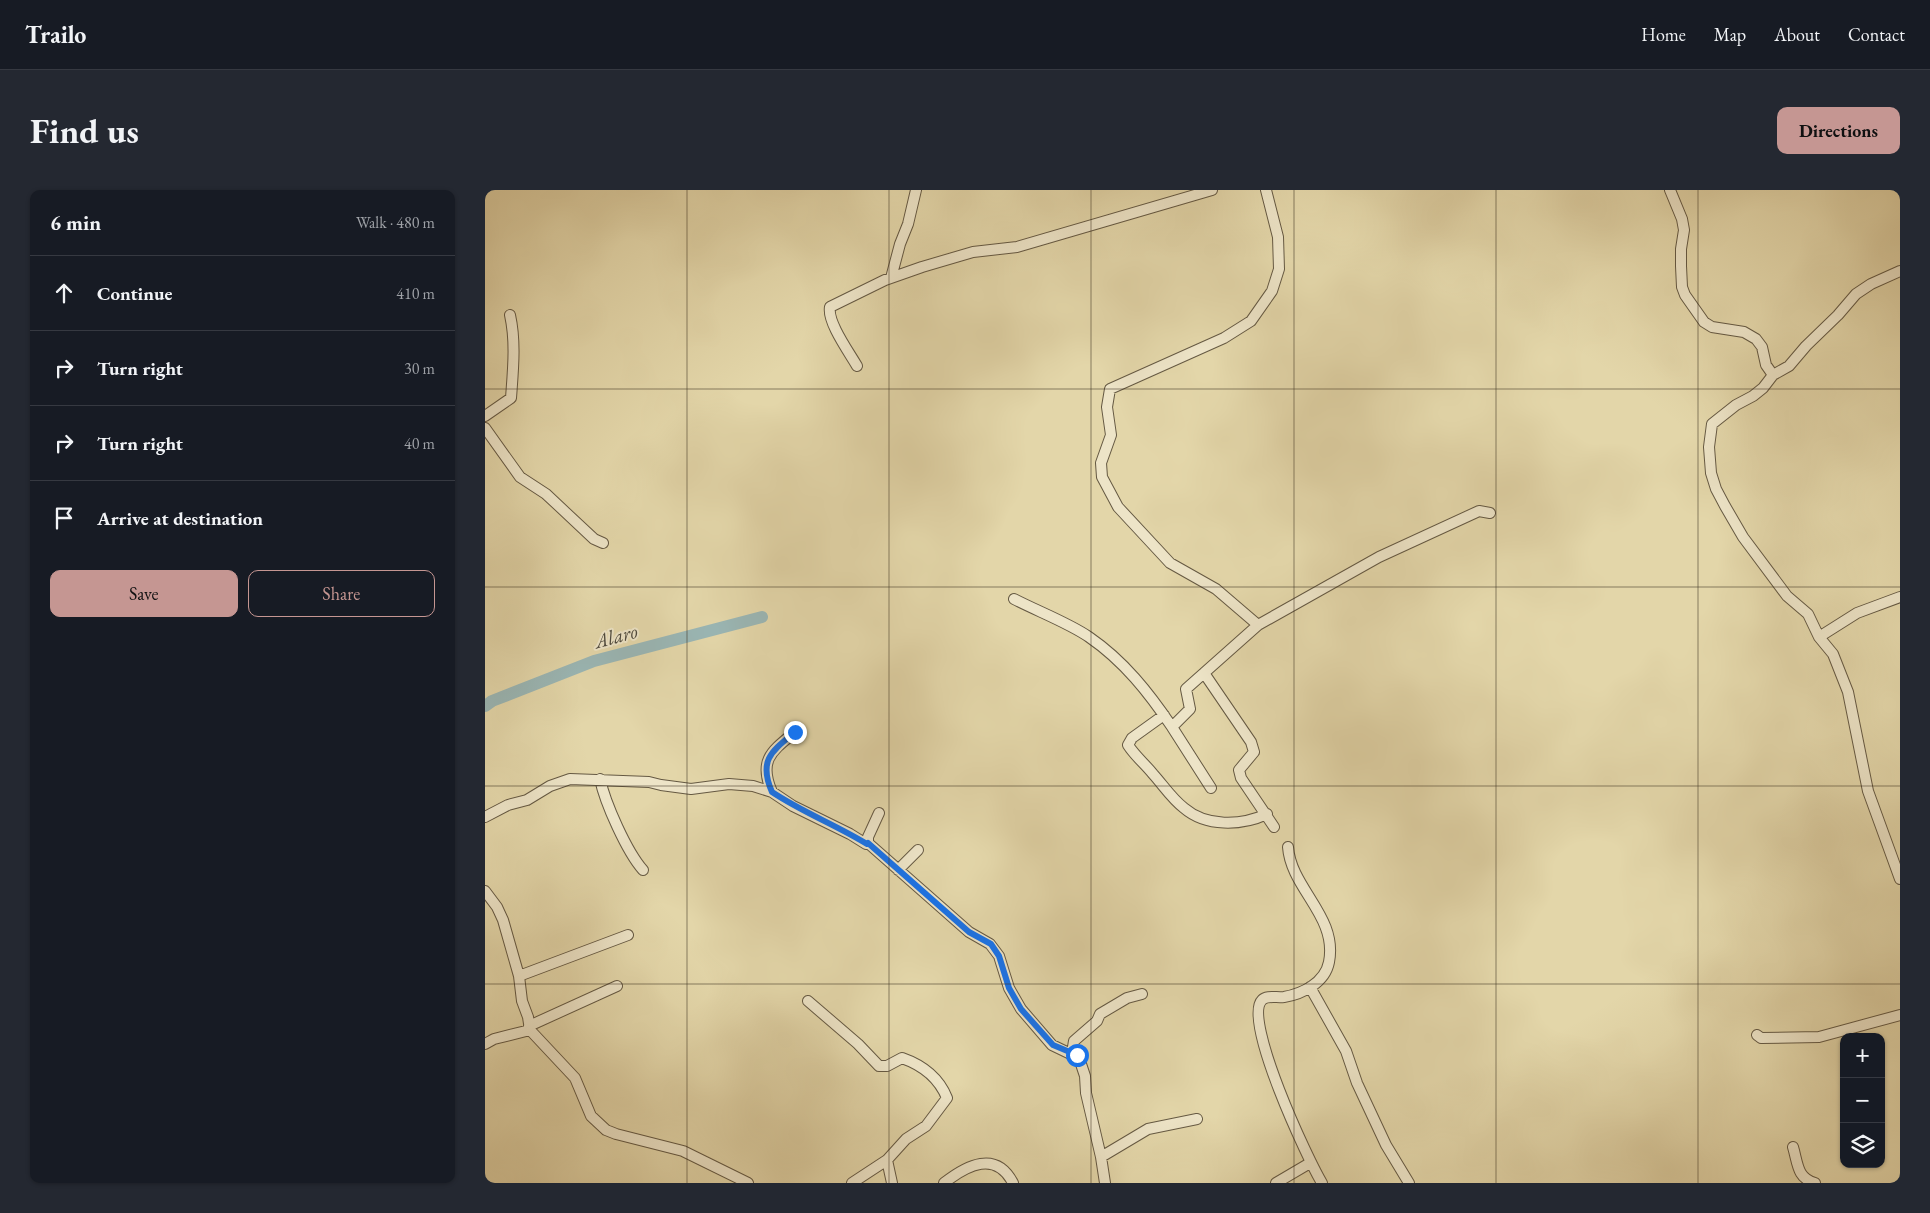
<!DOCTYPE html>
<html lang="en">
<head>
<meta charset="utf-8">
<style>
	:root { --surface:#171b24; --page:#242831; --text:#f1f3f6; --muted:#9ea1a6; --line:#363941; --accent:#c59692 }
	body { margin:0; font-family:"EB Garamond",serif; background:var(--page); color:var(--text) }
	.controls { position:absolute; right:15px; bottom:15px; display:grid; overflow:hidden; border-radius:10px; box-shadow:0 1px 4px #0004 }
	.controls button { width:45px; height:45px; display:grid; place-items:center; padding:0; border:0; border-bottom:1px solid var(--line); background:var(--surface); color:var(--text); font:25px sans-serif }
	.stop { position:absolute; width:15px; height:15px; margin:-11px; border:4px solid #1a73e8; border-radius:50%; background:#fff }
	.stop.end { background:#1a73e8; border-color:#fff; box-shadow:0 1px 5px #0008 }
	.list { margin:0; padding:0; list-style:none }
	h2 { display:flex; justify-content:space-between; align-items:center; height:65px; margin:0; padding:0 20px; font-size:21px }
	h2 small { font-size:16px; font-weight:400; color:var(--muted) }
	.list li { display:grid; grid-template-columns:32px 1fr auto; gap:15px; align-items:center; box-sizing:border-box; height:75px; padding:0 20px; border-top:1px solid var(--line) }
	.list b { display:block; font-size:19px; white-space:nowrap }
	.list em { font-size:16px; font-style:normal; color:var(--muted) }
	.actions { display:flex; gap:10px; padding:15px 20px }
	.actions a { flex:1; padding:11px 0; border:1px solid var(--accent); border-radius:10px; text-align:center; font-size:18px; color:var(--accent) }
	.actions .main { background:var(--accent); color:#111 }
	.icon { flex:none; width:28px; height:28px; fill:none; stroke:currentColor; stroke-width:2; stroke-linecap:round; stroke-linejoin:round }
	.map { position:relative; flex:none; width:1415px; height:993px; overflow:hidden; border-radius:10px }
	header { display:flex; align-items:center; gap:30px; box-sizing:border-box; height:70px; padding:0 25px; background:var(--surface); border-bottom:1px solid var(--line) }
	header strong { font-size:24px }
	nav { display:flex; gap:28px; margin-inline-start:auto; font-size:18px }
	.intro { display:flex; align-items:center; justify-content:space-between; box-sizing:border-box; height:120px; padding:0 30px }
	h1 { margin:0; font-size:35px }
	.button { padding:12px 22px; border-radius:10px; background:var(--accent); color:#111; font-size:18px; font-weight:700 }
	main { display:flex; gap:30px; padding:0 30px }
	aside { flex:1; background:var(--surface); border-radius:10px; box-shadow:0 1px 4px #0004 }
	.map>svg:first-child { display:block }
</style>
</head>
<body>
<header>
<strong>Trailo</strong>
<nav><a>Home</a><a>Map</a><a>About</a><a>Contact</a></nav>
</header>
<div class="intro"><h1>Find us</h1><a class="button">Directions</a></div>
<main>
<aside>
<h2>6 min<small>Walk · 480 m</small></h2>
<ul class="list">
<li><svg class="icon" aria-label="ahead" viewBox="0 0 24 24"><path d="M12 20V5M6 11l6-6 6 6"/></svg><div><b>Continue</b></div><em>410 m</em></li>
<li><svg class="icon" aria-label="right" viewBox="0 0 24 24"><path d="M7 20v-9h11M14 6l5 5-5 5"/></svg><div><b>Turn right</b></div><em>30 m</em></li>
<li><svg class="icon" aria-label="right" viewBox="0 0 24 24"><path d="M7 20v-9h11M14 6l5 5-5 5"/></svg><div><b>Turn right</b></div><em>40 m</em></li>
<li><svg class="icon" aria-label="arrive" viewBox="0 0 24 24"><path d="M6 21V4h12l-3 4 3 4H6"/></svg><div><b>Arrive at destination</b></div></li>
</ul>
<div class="actions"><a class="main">Save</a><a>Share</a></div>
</aside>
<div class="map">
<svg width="1415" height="993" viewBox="0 0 1415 993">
	<rect width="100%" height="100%" fill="#e3d6a9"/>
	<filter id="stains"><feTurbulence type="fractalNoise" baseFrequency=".004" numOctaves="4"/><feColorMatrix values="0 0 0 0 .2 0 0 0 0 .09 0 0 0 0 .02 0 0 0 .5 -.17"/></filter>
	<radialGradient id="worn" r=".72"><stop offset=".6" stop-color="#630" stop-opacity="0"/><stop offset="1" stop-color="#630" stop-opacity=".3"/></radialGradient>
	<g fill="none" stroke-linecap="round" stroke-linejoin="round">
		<path stroke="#9ab6b4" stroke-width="12" d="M0 516 7 511 109 471 277 427"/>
		<defs>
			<path id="minor" d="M781 0 793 47 794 79 787 101 766 131 739 148 625 199 622 217 626 245 616 273 617 287 633 317 685 373 731 399 773 435 894 367 994 321 1005 323
				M1185 0 1197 29 1199 40 1196 59V76L1197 97 1200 105 1219 132 1227 137 1259 142 1271 149 1277 157 1281 175 1288 185
				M1415 81 1386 94 1371 104 1353 125 1321 156 1304 176 1288 185 1278 198 1268 206 1251 215 1227 234 1224 257 1226 283 1231 299 1240 316 1258 347 1302 406 1323 424 1334 447 1348 464 1363 502 1383 601 1415 689
				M406 88 415 54 423 34 431 0
				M372 176C364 162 342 132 345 117L400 90 437 77 488 62 532 57 727 0
				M0 226 26 208C28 180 31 152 25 125
				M0 238 35 287 61 304 109 349 118 353
				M529 409C552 421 584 433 604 447 639 471 664 503 687 537L705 519 701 499 773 435
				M1334 447 1372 423 1415 407
				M719 483 766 552 769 562 754 580 756 588 789 637
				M679 525 647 548 643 555C650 566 660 574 668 584 678 595 687 609 699 618 721 637 756 636 782 624
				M687 537 726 598
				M115 589C120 613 142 662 158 680
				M287 602C273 570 287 561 310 542
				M394 623 383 647V653L484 742 505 754 514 766 524 798 536 819 567 855 594 868 600 886 601 903 616 967 620 993
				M0 627 23 615 42 610 65 596 85 589 164 592 176 595 206 599 244 594 268 596 287 602 308 616 365 644 381 654 383 653
				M803 657C806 699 853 726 844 772 840 793 817 804 799 807 792 808 782 805 777 810 757 829 823 970 837 993
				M413 680 433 660
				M0 701 12 717 18 730 34 786 37 811 43 827 45 840 90 888 106 926 121 940 131 944 198 961 263 993
				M34 786 143 745
				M825 797 861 861 872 893 901 955 924 993
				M323 811 373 854 394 876H402L417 868C437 875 454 888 462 908L441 936 421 949 402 970 367 993
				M44 836 132 796
				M1272 845 1276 848 1334 847 1415 825
				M0 854 9 849 45 840
				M587 863 589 851 612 831 615 824 642 808 657 804
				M1308 957C1313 974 1312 988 1330 993
				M616 967 663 939 712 929
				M402 970 407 993
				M459 993C482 975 511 960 528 993
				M791 993 825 973"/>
		</defs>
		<use href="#minor" stroke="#655943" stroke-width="12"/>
		<use href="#minor" stroke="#ede4c7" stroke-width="10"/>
	</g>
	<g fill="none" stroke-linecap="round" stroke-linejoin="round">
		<path stroke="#1a73e8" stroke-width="6" d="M310 542C287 561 273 570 287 602 317 622 351 635 382 654L383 653 484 742 506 754 514 766 524 798 536 819 568 855 592 865"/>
	</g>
	<path fill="none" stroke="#3b2f21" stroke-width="1" stroke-opacity="0.55" d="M202 0V993M404 0V993M606 0V993M809 0V993M1011 0V993M1213 0V993M0 199H1415M0 397H1415M0 596H1415M0 794H1415"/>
	<g text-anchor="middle" stroke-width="4" stroke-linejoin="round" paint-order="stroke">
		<g font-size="20" font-style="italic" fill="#4e4a3e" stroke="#ede4c7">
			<text transform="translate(131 446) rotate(-15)" y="7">Alaro</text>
		</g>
	</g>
	<rect width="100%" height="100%" filter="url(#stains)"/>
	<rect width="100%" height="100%" fill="url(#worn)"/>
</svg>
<div class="controls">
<button>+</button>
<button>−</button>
<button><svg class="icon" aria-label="layers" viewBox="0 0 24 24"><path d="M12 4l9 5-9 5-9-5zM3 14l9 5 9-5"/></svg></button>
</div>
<div class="stop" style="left:592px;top:865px"></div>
<div class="stop end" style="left:310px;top:542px"></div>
</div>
</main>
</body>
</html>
